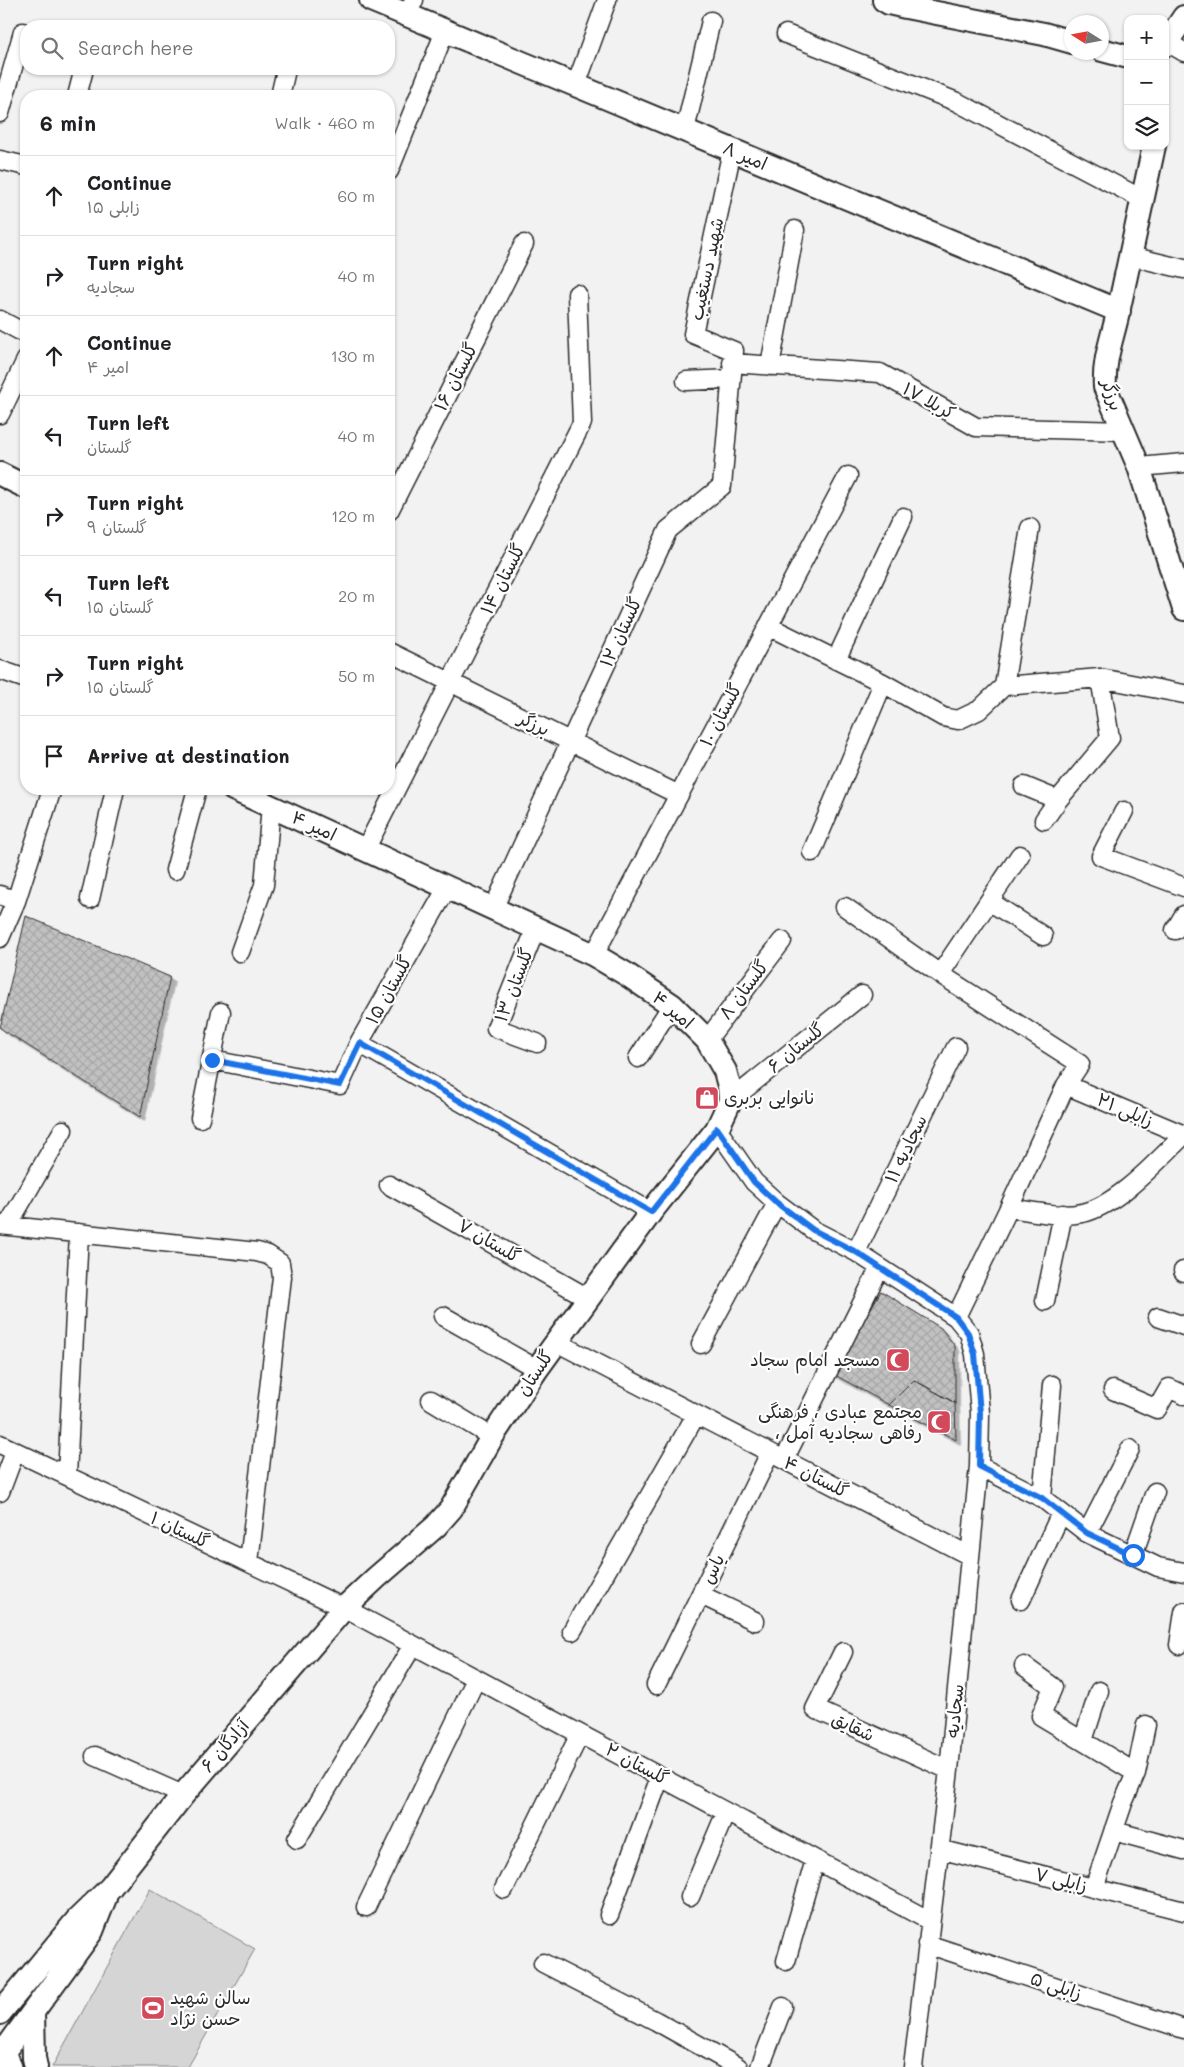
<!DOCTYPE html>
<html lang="en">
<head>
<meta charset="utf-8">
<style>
	:root { --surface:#fff; --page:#f6f6f6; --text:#202124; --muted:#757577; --line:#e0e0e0 }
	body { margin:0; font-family:Mali,"Playpen Sans Arabic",sans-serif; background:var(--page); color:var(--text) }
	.controls { position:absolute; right:15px; top:15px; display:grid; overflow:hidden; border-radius:10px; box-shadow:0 1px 4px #0004 }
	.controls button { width:45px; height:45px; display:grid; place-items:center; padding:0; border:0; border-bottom:1px solid var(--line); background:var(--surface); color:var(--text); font:25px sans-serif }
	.compass { position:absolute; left:1064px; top:15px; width:45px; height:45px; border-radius:50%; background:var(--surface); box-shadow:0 1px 4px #0004; rotate:281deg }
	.stop { position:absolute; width:15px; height:15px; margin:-11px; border:4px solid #1a73e8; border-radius:50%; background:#fff }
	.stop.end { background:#1a73e8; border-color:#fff; box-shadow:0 1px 5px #0008 }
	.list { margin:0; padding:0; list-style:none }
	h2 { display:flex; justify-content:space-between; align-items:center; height:65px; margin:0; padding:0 20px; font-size:21px }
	h2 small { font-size:16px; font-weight:400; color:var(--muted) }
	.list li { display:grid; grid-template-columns:32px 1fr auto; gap:15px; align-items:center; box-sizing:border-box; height:80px; padding:0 20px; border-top:1px solid var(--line) }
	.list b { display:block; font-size:19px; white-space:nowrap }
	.list p { margin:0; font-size:16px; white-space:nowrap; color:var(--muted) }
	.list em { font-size:16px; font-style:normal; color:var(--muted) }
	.icon { flex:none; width:28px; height:28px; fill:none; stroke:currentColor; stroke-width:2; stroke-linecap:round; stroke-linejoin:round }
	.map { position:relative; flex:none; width:1184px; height:2067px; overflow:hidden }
	.search { position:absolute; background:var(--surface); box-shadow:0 1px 4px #0004; left:20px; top:20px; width:375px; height:55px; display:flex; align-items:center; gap:12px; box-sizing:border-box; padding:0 18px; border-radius:20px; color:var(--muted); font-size:19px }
	.panel { position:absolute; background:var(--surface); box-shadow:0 1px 4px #0004; left:20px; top:90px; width:375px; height:705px; border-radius:20px }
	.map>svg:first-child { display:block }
</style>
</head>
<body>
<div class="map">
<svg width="1184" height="2067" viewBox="0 0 1184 2067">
	<defs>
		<pattern id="building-cross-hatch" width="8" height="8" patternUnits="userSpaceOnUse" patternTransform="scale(1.25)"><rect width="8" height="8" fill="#c1c1c1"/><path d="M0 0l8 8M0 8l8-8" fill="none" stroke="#a6a6a6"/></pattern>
		<filter id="shadow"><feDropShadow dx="4.5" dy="4.5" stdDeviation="0" flood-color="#0004"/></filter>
	</defs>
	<rect width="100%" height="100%" fill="#f2f2f2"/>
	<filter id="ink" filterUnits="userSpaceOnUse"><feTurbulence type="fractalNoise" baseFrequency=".02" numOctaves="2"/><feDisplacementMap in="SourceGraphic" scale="10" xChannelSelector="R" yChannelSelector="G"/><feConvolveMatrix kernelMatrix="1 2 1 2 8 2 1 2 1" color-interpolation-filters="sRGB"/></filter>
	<g filter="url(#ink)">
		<path fill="#d5d5d5" stroke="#808080" d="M150 1889 255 1949 188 2067H52Z"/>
		<path fill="url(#building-cross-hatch)" stroke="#2b2b2b" filter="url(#shadow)" d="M26 916 170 977 140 1117 0 1028Z
			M881 1291 941 1328 955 1346V1403L914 1380 889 1405 833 1374Z
			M914 1380 955 1403 956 1440 889 1405Z"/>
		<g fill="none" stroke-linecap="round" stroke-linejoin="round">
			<defs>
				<path id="minor" d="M407 15 414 0
					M786 34 957 102 1142 199
					M1167 42 1184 52
					M576 85 607 0
					M77 96 84 69
					M280 96 286 70
					M0 113 23 32
					M685 130 711 21
					M0 160 26 166
					M389 171 445 31
					M1130 256 1184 269
					M0 320 26 334
					M732 363 880 373 976 427 1125 431
					M770 366 795 230
					M686 381 731 379
					M0 414 26 360
					M1139 467 1184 463
					M389 511 524 244
					M768 626 883 683 943 717 958 720 979 710 1004 686 1030 528
					M389 652 679 795
					M836 660 903 517
					M0 670 26 679
					M1004 686 1100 678 1184 694
					M1024 786 1058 800
					M1124 811 1101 856 1184 887
					M1044 820 1058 800 1110 738 1100 678
					M365 850 582 423 577 294
					M812 852 883 683
					M175 870 197 789
					M0 895 16 901 52 789
					M90 899 115 789
					M989 901 1043 936
					M845 907 940 974 1080 1064 1066 1085 1009 1208
					M493 909 668 530 722 486 734 351 693 334 732 150
					M536 928 496 1028 537 1043
					M1175 930 1184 915
					M0 938 16 901
					M240 952 264 885 271 806
					M594 955 848 476
					M940 974 1020 855
					M707 1040 782 941
					M359 1043 651 1212
					M638 1058 672 1005
					M212 1060 340 1085 359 1043 447 888
					M1066 1085 1184 1135
					M730 1101 862 995
					M200 1118 221 1012
					M717 1129 754 1182 777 1203 813 1230 856 1252 956 1317 969 1333 975 1354 980 1413 979 1466 949 1770 913 2067
					M389 1185 588 1298
					M0 1225 257 1252 268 1255 280 1263 282 1277 249 1562
					M8 1225 63 1130
					M856 1252 956 1047
					M1183 1271 1184 1272
					M1045 1301 1063 1214
					M443 1316 537 1369
					M956 1317 1009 1208C1032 1211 1059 1218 1082 1213 1117 1206 1158 1160 1184 1135
					M1158 1317 1184 1326
					M556 1342 970 1556
					M701 1344 777 1203
					M1113 1390 1157 1409 1169 1388 1184 1395
					M431 1400 492 1437
					M0 1444 344 1608 930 1921
					M784 1460 879 1269
					M979 1466 1042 1498 1087 1533 1158 1567 1184 1572
					M67 1476 79 1233
					M0 1492 15 1452
					M1042 1498 1052 1385
					M1087 1533 1130 1449
					M1133 1555 1155 1492
					M701 1595 755 1621
					M1021 1600 1061 1513
					M572 1631 696 1415
					M1179 1645 1184 1612
					M843 1652 815 1709 949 1770
					M1024 1666 1053 1687 1041 1716 1136 1773
					M656 1685 770 1453
					M1083 1741 1099 1691
					M95 1756 183 1795
					M1114 1831 1184 1850
					M297 1839 413 1645
					M939 1849 1184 1911
					M1094 1888 1123 1803 1136 1773 1146 1725
					M504 1889 580 1734
					M690 1897 726 1812
					M366 1907 476 1679
					M609 1915 660 1777
					M927 1944 1184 2029
					M786 1961 815 1860
					M543 1963 656 2021 738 2067
					M760 2067 783 2007"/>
				<path id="tertiary" d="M371 0 1119 311
					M884 0 889 3 906 7 1044 34 1072 42
					M1165 45 1184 17
					M1102 50 1128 57
					M1154 146C1142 200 1131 254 1119 308 1114 334 1103 359 1105 387L1139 467 1184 609
					M0 474 26 487
					M33 2012 34 2058 36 2067
					M0 2013 77 1920 110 1888 183 1795 344 1608 376 1578 436 1526 451 1509 492 1437 537 1369 651 1212 717 1129 730 1101 729 1086 725 1071 707 1040 672 1005 626 974 594 955 233 789
					M3 2053 92 1931 105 1898"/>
				<path id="secondary" d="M0 2050 9 2067"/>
			</defs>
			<use href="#minor" stroke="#2b2b2b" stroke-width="21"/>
			<use href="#tertiary" stroke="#2b2b2b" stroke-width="26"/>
			<use href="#secondary" stroke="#2b2b2b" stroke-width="29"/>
			<use href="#minor" stroke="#fff" stroke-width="18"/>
			<use href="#tertiary" stroke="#fff" stroke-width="22"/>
			<use href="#secondary" stroke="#fff" stroke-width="25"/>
		</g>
	</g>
	<g fill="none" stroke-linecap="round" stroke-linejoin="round" filter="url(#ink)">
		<path stroke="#1a73e8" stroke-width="6" d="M212 1060 340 1085 360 1043 651 1212 717 1128 754 1182 777 1203 813 1230 856 1252 956 1317 968 1333 975 1354 980 1413 979 1466 1042 1498 1087 1533 1133 1555"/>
	</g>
	<defs>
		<symbol id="shop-square" viewBox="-11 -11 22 22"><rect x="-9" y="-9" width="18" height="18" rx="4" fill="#d1495b" stroke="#fff"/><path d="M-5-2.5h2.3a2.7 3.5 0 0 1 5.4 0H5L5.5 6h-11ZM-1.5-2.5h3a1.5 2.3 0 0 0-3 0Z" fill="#fff"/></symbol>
		<symbol id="mosque-square" viewBox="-11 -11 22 22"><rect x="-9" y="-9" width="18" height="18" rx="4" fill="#d1495b" stroke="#fff"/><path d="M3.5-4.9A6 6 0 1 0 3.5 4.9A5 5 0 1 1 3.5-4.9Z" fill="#fff"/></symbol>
		<symbol id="stadium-square" viewBox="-11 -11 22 22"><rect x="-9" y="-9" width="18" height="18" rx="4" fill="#d1495b" stroke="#fff"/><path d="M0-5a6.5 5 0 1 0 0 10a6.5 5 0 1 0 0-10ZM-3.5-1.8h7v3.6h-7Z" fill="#fff"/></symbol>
	</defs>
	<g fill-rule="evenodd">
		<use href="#shop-square" x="693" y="1084" width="28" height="28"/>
		<use href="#mosque-square" x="884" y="1346" width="28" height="28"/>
		<use href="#mosque-square" x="925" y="1408" width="28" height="28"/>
		<use href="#stadium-square" x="139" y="1994" width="28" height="28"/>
	</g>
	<g text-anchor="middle" stroke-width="4.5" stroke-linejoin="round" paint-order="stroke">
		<g font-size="18" fill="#2b2b2b" stroke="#fff">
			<text transform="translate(745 156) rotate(23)" y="6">امیر ۸</text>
			<text transform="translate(707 269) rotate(-78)" y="6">شهید دستغیب</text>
			<text transform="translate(456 377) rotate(-63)" y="6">گلستان ۱۶</text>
			<text transform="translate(1112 395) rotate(72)" y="6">برزگر</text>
			<text transform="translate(929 401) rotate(29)" y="6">کربلا ۱۷</text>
			<text transform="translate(503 579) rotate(-63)" y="6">گلستان ۱۴</text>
			<text transform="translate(621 632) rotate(-65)" y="6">گلستان ۱۲</text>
			<text transform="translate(721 715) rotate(-62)" y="6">گلستان ۱۰</text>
			<text transform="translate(534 724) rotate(26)" y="6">برزگر</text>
			<text transform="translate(314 826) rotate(25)" y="6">امیر ۴</text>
			<text transform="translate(514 985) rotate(-69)" y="6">گلستان ۱۳</text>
			<text transform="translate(389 990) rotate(-61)" y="6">گلستان ۱۵</text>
			<text transform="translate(744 990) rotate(-53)" y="6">گلستان ۸</text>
			<text transform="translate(673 1010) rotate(40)" y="6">امیر ۴</text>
			<text transform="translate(796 1048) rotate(-39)" y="6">گلستان ۶</text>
			<text transform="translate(1125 1110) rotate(23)" y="6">زابلی ۲۱</text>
			<text transform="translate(906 1149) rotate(-64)" y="6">سجادیه ۱۱</text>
			<text transform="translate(489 1241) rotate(30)" y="6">گلستان ۷</text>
			<text transform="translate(535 1373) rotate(-56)" y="6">گلستان</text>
			<text transform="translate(816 1477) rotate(27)" y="6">گلستان ۴</text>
			<text transform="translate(180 1530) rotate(25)" y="6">گلستان ۱</text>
			<text transform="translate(713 1569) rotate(-64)" y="6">یاس</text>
			<text transform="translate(955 1711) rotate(-84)" y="6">سجادیه</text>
			<text transform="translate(853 1727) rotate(25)" y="6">شقایق</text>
			<text transform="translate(225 1746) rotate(-49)" y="6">آزادگان ۶</text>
			<text transform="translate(637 1764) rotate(28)" y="6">گلستان ۲</text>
			<text transform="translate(1061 1880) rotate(14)" y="6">زابلی ۷</text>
			<text transform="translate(1056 1986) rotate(18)" y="6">زابلی ۵</text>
		</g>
		<g font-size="18" fill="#2b2b2b" stroke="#fff" text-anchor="start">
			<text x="724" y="1104">نانوایی بربری</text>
			<text x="880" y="1366" text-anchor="end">مسجد امام سجاد</text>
			<text x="922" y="1418" text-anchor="end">مجتمع عبادی ، فرهنگی<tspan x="922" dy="21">، رفاهی سجادیه آمل</tspan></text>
			<text x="170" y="2004">سالن شهید<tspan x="170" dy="21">حسن نژاد</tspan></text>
		</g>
	</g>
</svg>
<div class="controls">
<button>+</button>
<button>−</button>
<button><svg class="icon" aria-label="layers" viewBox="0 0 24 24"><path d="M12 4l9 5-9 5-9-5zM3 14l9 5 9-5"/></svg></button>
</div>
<svg class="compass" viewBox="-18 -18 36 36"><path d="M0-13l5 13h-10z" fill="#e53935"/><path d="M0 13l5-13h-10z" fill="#757577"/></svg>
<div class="stop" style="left:1133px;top:1555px"></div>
<div class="stop end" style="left:212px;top:1060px"></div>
<div class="search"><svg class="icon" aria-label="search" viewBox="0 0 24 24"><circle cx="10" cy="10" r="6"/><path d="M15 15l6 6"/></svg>Search here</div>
<section class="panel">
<h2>6 min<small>Walk · 460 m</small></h2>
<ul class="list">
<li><svg class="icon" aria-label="ahead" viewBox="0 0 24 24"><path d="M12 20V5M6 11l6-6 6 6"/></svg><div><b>Continue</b><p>زابلی ۱۵</p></div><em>60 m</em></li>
<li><svg class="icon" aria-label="right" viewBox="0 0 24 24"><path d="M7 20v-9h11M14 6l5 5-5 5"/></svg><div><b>Turn right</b><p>سجادیه</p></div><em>40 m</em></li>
<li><svg class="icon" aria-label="ahead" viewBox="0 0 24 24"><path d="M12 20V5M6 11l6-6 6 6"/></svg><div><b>Continue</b><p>امیر ۴</p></div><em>130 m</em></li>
<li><svg class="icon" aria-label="left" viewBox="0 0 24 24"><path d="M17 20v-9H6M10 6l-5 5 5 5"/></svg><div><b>Turn left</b><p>گلستان</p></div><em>40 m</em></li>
<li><svg class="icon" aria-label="right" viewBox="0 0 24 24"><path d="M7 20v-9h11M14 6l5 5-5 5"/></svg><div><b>Turn right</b><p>گلستان ۹</p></div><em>120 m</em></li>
<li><svg class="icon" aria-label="left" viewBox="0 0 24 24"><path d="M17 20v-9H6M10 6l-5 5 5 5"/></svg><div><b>Turn left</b><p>گلستان ۱۵</p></div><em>20 m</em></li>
<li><svg class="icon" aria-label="right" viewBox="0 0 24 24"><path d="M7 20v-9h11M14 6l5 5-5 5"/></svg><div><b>Turn right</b><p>گلستان ۱۵</p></div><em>50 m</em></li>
<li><svg class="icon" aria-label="arrive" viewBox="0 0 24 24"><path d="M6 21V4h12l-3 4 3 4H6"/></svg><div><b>Arrive at destination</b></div></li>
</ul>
</section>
</div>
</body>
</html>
